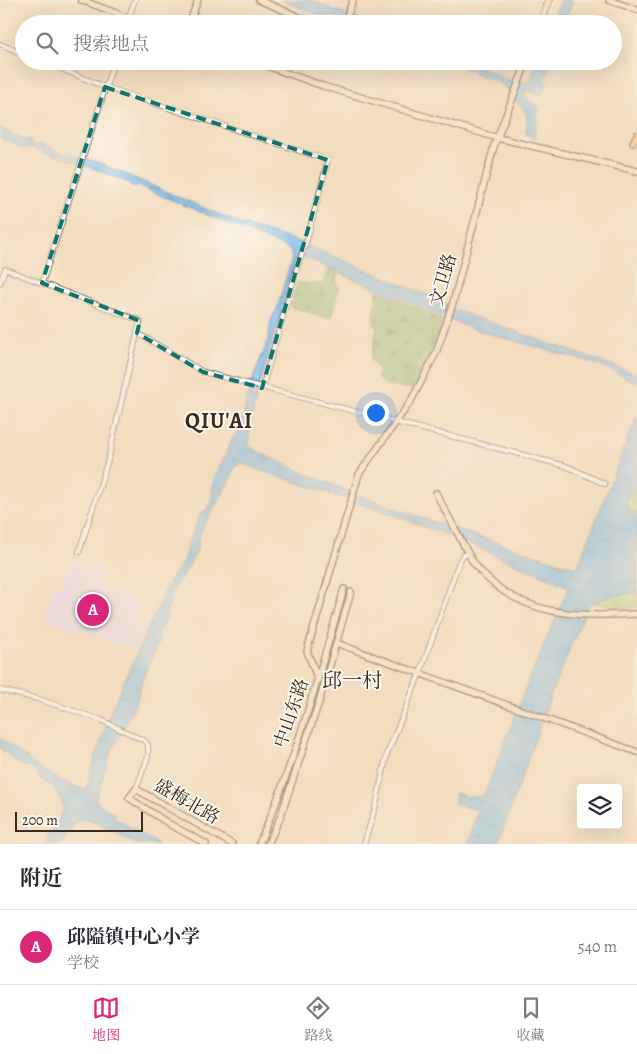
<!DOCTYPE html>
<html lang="zh">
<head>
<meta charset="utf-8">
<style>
	:root { --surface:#fff; --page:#f2f2f3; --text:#2b2b33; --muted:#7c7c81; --line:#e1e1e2; --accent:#db2777 }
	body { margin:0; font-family:Alegreya,"Noto Serif SC",serif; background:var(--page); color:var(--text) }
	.controls { position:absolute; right:15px; bottom:15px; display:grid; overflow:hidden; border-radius:5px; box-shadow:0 5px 20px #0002 }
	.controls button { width:45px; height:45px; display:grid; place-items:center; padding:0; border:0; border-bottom:1px solid var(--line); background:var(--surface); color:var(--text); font:25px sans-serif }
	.scale { position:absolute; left:15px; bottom:12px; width:128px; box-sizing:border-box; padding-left:5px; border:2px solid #3b2a1e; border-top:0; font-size:14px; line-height:18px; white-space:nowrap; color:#3b2a1e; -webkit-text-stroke:4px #fbf7ec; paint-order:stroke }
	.you { position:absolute; left:375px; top:412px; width:18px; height:18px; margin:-12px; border:4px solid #fff; border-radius:50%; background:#1a73e8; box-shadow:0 0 0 8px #1a73e833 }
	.badge { display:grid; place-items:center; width:32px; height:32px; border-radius:50%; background:var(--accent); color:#fff; font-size:16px; font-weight:700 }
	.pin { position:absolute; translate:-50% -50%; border:2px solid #fff; box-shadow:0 1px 5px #0006 }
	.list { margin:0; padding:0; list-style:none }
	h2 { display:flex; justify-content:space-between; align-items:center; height:65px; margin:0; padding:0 20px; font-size:21px }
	h2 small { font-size:16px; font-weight:400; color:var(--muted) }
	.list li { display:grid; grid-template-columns:32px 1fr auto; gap:15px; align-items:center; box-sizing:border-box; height:75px; padding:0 20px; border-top:1px solid var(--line) }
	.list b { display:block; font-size:19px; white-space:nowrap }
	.list p { margin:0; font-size:16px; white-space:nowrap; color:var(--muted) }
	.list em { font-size:16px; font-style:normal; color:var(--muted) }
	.icon { flex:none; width:28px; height:28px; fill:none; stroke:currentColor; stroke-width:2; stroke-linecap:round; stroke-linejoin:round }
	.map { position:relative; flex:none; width:637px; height:844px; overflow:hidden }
	.search { position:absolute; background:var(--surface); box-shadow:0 5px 20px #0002; left:15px; right:15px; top:15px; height:55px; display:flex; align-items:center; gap:12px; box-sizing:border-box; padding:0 18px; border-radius:28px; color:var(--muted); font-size:19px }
	.sheet { height:140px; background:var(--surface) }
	nav { display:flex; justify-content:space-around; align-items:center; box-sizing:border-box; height:70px; border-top:1px solid var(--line); background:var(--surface); font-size:14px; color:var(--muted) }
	nav a { display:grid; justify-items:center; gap:2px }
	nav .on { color:var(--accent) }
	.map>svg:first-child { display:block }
</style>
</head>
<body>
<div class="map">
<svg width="637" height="844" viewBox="0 0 637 844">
	<defs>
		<pattern id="forest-firs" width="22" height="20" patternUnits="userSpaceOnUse" patternTransform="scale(1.25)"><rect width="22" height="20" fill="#8cba72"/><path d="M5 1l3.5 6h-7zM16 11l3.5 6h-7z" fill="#74975d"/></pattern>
		<pattern id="park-crowns" width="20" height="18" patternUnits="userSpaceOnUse" patternTransform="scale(1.25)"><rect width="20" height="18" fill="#b1da84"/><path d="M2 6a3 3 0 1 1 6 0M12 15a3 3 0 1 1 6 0" fill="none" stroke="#99bb72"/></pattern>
		<pattern id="water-ripples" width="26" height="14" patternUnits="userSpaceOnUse" patternTransform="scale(1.25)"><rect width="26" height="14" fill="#79bbee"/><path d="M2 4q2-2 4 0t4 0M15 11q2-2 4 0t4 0" fill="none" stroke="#6498c0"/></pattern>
	</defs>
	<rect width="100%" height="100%" fill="#fbf7ec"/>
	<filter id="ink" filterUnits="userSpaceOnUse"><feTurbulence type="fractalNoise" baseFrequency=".02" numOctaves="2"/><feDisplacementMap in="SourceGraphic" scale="10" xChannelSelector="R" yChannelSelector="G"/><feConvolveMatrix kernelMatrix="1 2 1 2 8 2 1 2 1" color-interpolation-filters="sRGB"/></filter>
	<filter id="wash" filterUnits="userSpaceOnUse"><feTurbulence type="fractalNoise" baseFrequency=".0096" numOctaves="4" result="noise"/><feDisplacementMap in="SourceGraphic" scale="20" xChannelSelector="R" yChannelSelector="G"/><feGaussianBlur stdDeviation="1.12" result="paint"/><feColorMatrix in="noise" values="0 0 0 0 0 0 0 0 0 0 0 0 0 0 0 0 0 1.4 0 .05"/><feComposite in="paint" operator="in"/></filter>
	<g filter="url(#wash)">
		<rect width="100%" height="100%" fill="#f3ddbf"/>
		<path fill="#e0d4f4" d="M70 560 101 568 97 586 141 601 136 622 146 626 135 650 43 619 54 584 62 585Z"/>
		<path fill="url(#forest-firs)" stroke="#647248" d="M328 269 338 274 336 281 339 287 331 317H325L291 307 297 283 323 284Z
			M377 291 443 320 418 389 386 386 377 378 379 370 371 359 377 328 373 323Z"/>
		<path fill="url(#park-crowns)" stroke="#768251" d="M637 459V608L616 607 594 602Z"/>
		<path fill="url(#water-ripples)" stroke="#5a7286" d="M281 0H310L371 24H342Z
			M560 0H573C571 9 565 14 565 24H551Z
			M444 61H469L503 78 530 83 538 61H553L545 78 547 83 542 95 526 90 524 94C527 101 535 102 539 108L534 138 525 133C531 113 524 107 508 96V89L498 82Z
			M0 128 26 141 30 139V143L35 146 37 144H40L60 152 99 163 241 224 294 240 445 302 449 308 637 374V383L600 365 480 331 447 319 298 255 257 394 249 432V447C353 500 466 532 577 568L637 415V485L628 498 626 504 630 512H637V592C625 595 601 595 594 604L589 603 552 691 498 844H468L478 810 455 804 456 793 468 797 484 796 526 687 569 587 458 539 391 514 242 464 236 465 228 484 203 527 199 536 197 550 185 573 177 583 168 607 165 621 159 632V641L144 675 136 703 111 752 96 798 98 803 115 814 113 817 158 844H136L99 824 82 819 76 822 62 844H45L50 830 58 822 63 808 62 802 59 795 54 787 41 780 33 768 20 765 0 748V738C26 758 53 781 86 790L90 779 89 777 112 708 169 582 183 561 187 547 200 515 203 511H207L212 497 213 482 233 437 240 432 249 389 268 340 271 320 277 309 292 258 290 250 285 247 143 188 136 185 135 188 132 187 130 183 90 167 31 148C18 151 18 144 8 141 5 140 2 140 0 138Z"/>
	</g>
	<g filter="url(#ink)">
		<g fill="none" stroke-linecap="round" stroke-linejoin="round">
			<defs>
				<path id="street" d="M126 24 135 0
					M0 44 24 54
					M42 61 105 87 328 160 306 243 299 262 262 388
					M0 283 5 269 140 321 108 460 79 552
					M42 283 114 61
					M137 333 203 372 566 466 605 484
					M0 690 38 699 101 720 145 741 148 745V757L136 789
					M364 844 376 805 387 754 420 673 459 562 463 555 469 554"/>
				<path id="secondary" d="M81 0 146 24
					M259 0 316 24
					M609 0 637 10
					M189 24 198 0
					M344 24 353 0
					M540 24 549 0
					M253 61 323 86 498 138 637 171
					M436 493C444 509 453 524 461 540 466 549 470 559 476 566 517 617 578 617 637 614
					M336 643 637 752
					M318 680 307 651 359 474 411 401 436 353 453 303 494 146 527 61
					M206 844 171 825 129 798 136 789 232 844
					M259 844C295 762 319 675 344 589
					M268 844 280 818 320 699 351 592"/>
				<path id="primary" d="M633 143 637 135"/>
			</defs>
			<use href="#street" stroke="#574536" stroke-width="6"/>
			<use href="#secondary" stroke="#574536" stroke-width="8"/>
			<use href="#primary" stroke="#574536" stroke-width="8"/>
			<use href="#street" stroke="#fff" stroke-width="4.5"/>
			<use href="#secondary" stroke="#fbe5cf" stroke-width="5.5"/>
			<use href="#primary" stroke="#f6be86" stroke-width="6"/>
		</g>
	</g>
	<path d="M0 0H637V844H0ZM105 87 328 160 262 388 203 372 137 333 140 321 42 283Z" fill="#f3ddbf" fill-opacity=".55" fill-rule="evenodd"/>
	<path fill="none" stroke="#0f766e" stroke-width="4" stroke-dasharray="10 6" stroke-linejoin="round" d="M105 87 328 160 262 388 203 372 137 333 140 321 42 283Z"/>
	<g text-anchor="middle" stroke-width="4" stroke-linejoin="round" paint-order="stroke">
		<g font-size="18" fill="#3b2a1e" stroke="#fbf7ec">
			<text transform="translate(443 280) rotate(-74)" y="6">文卫路</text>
			<text transform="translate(291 713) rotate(-71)" y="6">中山东路</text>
			<text transform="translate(187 801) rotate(30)" y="6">盛梅北路</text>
		</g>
		<g font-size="20" fill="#3b2a1e" stroke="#fbf7ec">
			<text x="352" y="687">邱一村</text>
		</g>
		<g font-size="22" font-weight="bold" letter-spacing="1" fill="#3b2a1e" stroke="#fbf7ec">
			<text x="219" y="428">QIU'AI</text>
		</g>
	</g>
</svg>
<div class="controls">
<button><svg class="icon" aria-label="layers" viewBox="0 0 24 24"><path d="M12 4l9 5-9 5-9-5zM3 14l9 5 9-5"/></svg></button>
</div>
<div class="scale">200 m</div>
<div class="you"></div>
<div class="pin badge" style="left:93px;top:610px">A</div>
<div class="search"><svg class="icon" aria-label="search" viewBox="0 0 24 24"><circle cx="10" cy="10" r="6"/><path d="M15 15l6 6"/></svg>搜索地点</div>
</div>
<section class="sheet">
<h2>附近<small></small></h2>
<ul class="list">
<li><span class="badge">A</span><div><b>邱隘镇中心小学</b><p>学校</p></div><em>540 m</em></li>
</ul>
</section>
<nav>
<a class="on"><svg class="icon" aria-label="map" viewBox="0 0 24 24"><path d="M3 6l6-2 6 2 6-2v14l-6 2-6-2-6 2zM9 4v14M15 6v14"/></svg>地图</a>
<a><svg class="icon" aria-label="directions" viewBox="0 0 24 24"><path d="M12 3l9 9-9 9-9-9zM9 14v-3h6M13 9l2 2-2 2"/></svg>路线</a>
<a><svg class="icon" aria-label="saved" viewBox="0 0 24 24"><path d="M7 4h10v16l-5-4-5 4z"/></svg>收藏</a>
</nav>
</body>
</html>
